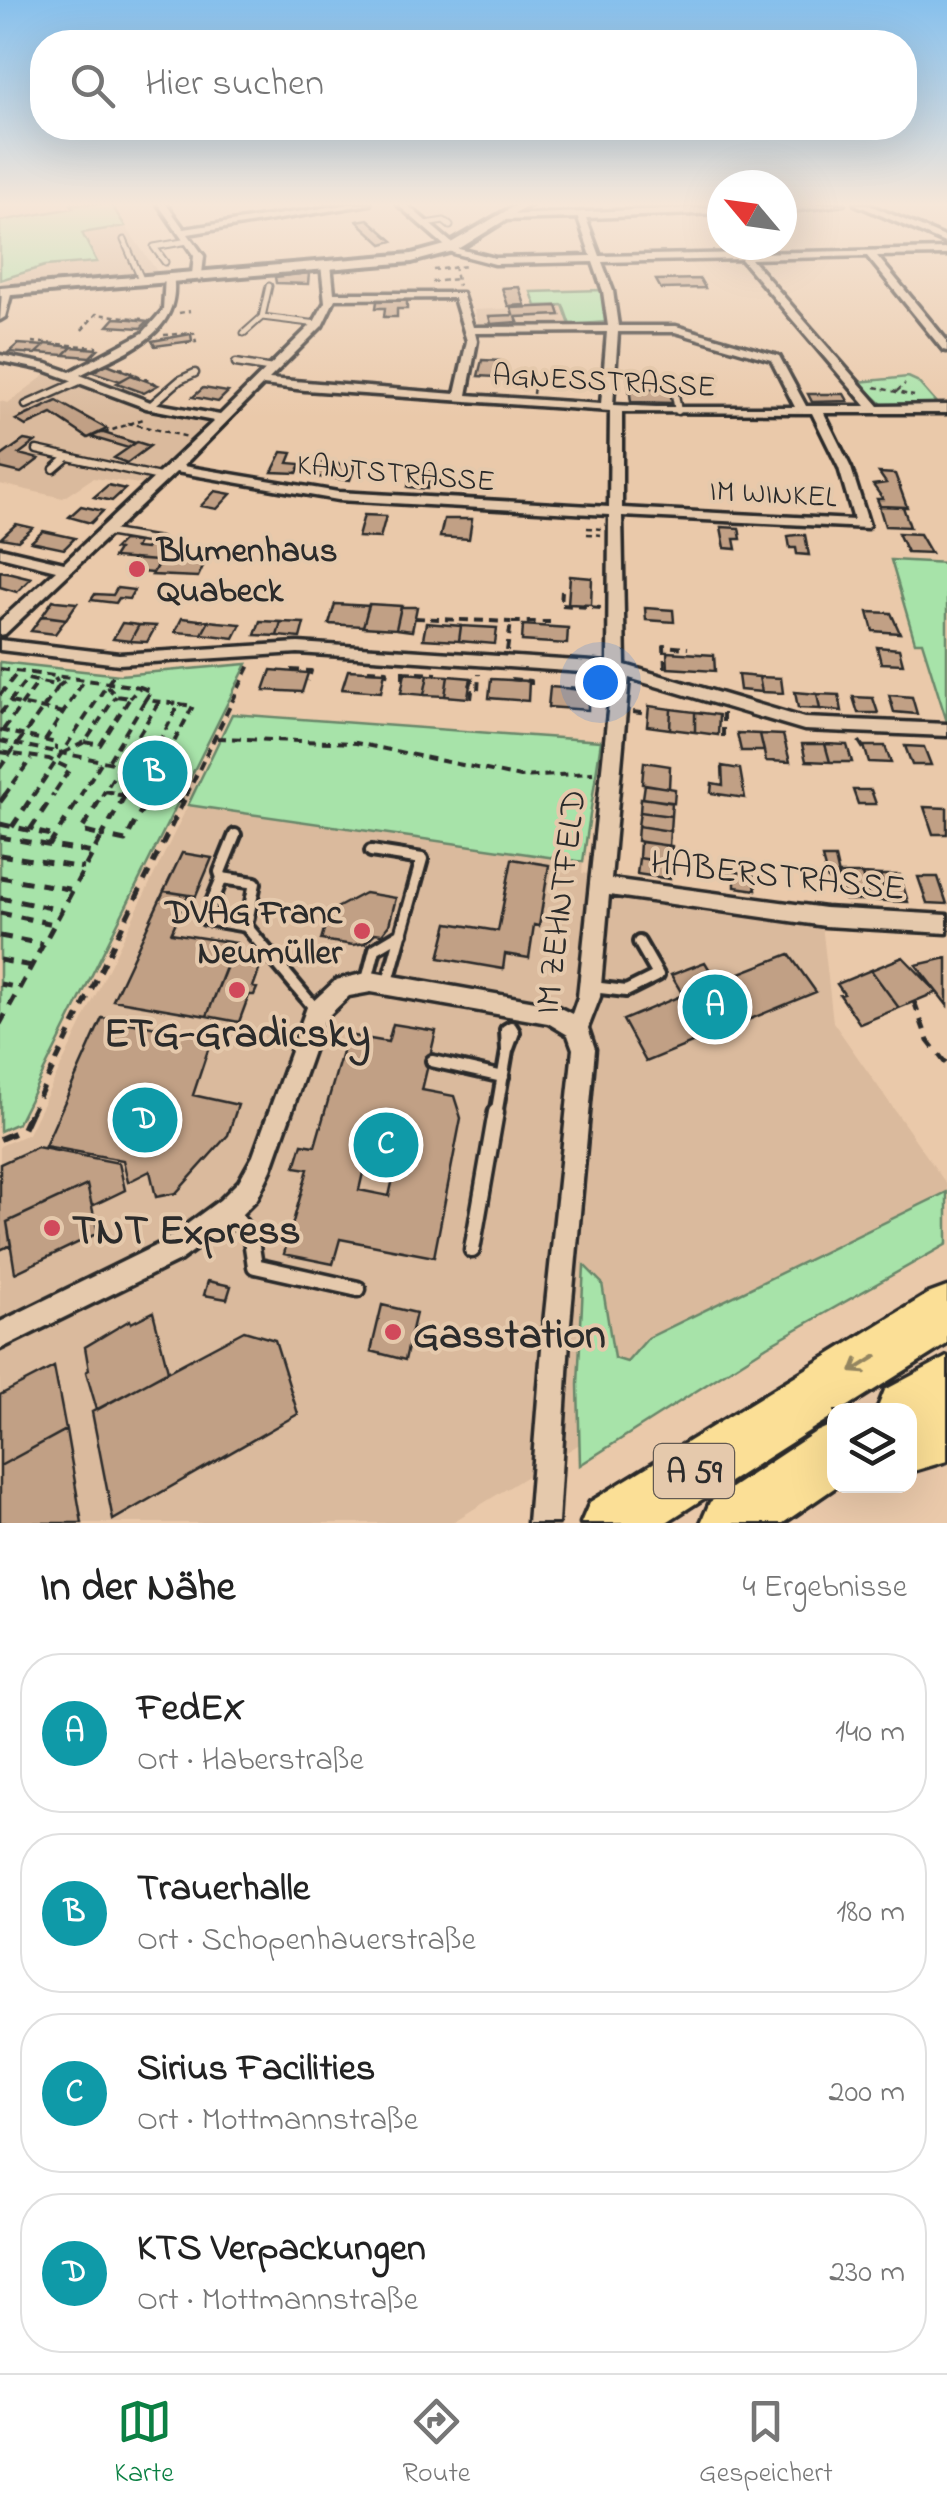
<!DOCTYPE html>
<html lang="de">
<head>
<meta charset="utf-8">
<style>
	:root { --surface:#fff; --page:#f2f2f2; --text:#222; --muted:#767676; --line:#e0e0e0; --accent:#0b8043 }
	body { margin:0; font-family:"Indie Flower",sans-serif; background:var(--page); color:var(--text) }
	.controls { position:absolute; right:30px; bottom:30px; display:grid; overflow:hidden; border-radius:20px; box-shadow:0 10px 40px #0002 }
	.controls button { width:90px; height:90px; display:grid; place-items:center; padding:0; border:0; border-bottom:2px solid var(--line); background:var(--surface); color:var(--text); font:50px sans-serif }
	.compass { position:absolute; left:707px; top:170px; width:90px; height:90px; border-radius:50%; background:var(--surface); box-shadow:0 10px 40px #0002; rotate:299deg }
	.you { position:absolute; left:600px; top:682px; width:35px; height:35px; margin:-25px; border:8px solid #fff; border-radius:50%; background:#1a73e8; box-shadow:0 0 0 15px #1a73e833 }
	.badge { display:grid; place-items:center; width:65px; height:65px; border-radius:50%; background:var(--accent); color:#fff; font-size:32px; font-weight:700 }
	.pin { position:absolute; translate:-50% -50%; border:5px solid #fff; box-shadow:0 2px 10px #0006 }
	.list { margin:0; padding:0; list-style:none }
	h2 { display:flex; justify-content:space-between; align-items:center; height:130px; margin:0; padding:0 40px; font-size:42px }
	h2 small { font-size:32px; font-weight:400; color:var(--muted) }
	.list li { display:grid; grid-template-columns:65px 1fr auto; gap:30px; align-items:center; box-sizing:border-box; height:160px; margin:0 20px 20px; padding:0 20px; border:2px solid var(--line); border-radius:40px }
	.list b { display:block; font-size:38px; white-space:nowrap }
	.list p { margin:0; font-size:32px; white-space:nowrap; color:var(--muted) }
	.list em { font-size:32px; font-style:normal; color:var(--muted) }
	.icon { flex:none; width:55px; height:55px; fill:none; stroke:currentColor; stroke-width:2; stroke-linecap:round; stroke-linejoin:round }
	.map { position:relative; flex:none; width:947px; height:1523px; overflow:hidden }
	.search { position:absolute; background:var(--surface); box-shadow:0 10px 40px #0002; left:30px; right:30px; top:30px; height:110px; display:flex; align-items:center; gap:25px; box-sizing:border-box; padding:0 35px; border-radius:40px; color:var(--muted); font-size:38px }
	.sheet { height:850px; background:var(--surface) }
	nav { display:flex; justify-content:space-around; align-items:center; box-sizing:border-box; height:140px; border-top:2px solid var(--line); background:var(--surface); font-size:28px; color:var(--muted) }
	nav a { display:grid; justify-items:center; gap:5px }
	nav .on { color:var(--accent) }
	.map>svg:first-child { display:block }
</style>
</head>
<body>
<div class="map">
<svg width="947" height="1523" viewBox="0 0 947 1523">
	<rect width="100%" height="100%" fill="#eac9aa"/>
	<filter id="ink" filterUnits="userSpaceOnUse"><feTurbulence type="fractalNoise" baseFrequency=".01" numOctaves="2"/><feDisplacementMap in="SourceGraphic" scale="20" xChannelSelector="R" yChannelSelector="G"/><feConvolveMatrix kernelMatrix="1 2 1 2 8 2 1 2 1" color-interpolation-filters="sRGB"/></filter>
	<g filter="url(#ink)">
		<path fill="#daba9d" d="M125 226 159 274 8 288 0 283 45 266 96 262 82 233Z
			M562 306 569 325 483 328 478 326 474 310Z
			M48 373 144 409 203 420 207 426 148 485 93 478 63 498 0 484V401L8 403Z
			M188 805 583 862 582 873 820 907 833 1022 947 1185V1218L451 1523H0V1146L28 1134Z"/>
		<path fill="#a7e3a9" stroke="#69876a" stroke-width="2.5" d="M71 204H111L125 226 82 233 97 262 45 266 0 280V221L73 208Z
			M601 290 606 322 570 325 563 305 536 306 531 292Z
			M908 377 917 381 938 405H883L858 382Z
			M891 560 947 563V722L922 642H915Z
			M0 662 120 675 247 664 18 1123 0 1131Z
			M232 714 601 741 583 862 188 805Z
			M947 1192V1244L767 1346 580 1465 578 1384 584 1265 602 1283 614 1358 627 1362 648 1338Z"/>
		<path fill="#c1a085" stroke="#2b2b2b" stroke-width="2.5" fill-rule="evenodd" d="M368 219 393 241 382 244 357 221Z
			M309 273 308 284 276 283 275 277Z
			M700 279 705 288 661 289 656 280Z
			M519 287 525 305 508 306 502 288Z
			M407 300V309H397V317H384L385 308H376L377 301Z
			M557 306 560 315 516 317 518 322 491 324 489 316 513 315 511 308Z
			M115 318 131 319 148 321 141 328 108 326Z
			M191 334 192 341 155 346 152 341Z
			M18 344 32 345 44 346 35 354 9 352Z
			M46 344 55 345 72 347 64 355 37 353Z
			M72 347 98 349 90 357 64 355Z
			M482 360 500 361 496 377 478 376Z
			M107 364 133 374 120 381 93 372Z
			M131 375 158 385 144 393 117 383Z
			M628 379 648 380 649 389H671L672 403 631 402Z
			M203 388 228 392 218 402 193 397Z
			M808 394H844L848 401 812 402Z
			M57 401 107 429 88 438 52 414 26 426 16 420Z
			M100 433H104L135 443 128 448 91 437Z
			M24 440 35 442 19 454 39 459 21 473 0 468V457Z
			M137 442 150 446 127 463 114 458Z
			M282 452 292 453 288 463 301 464 297 473 272 472Z
			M322 463 355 465 350 480 316 477Z
			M412 471 431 472 427 489 408 487Z
			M879 473 895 474 907 507 880 506 877 499H883L873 485 886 483Z
			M108 485 125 489 112 501 94 497Z
			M215 491 231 494 217 509 201 506Z
			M81 506 103 511 91 523 69 517Z
			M879 506 903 507 910 527 885 526Z
			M364 515 386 516 380 538 358 537Z
			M444 519H472L469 539 440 537Z
			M16 524 33 528 18 541 1 538Z
			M721 527 739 528 741 539H734L736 549 725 548Z
			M43 531 75 538 64 549 31 542Z
			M898 533 920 534 931 553 907 552Z
			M796 535H805L809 555 797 554 796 548H790L788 536Z
			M122 541 138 542 135 548 146 549 149 543 165 544 156 561 113 558 118 550 114 549Z
			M133 559 156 561H159L153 573 127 571Z
			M159 562 204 564 198 577 152 575Z
			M0 571 11 573 31 578 17 592 0 587Z
			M570 576 592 578 591 605 568 604Z
			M117 588 134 590 129 599 119 598 116 603 91 600 95 594 113 595Z
			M53 600 56 601 77 603 66 619 42 616Z
			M335 604 369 606 363 626 329 624Z
			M369 604 401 606 396 629 363 627Z
			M401 607H417L412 631 396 629Z
			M645 608 673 610 674 622 646 620Z
			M868 612 891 613 900 633 873 631Z
			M42 616H45L66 619 55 634 31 631Z
			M182 618 209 621 202 634 175 632Z
			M209 621 218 622 241 624 234 638 202 634Z
			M260 621 281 622 277 636 255 635Z
			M281 622 304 623 300 638 277 636Z
			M122 623 139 625 130 641 113 639Z
			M426 623 461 626 459 641 423 639Z
			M139 625 156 626 147 642 130 641Z
			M523 625 568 628 567 644 522 641Z
			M461 626 497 628 495 644 459 641Z
			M877 647 899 649 903 664 881 663Z
			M667 652 714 655 715 671 668 668Z
			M271 670 308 673 302 692 264 690Z
			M348 670 385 672 381 692 342 689Z
			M405 673 428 675 424 695 401 693Z
			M428 675 448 676 445 696 424 695Z
			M738 675 759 677 762 692 740 690Z
			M448 676 471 678 468 698 445 696Z
			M759 677 781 678 783 693 762 692Z
			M491 679 529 681 528 701 489 698Z
			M550 687 588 690V710L548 707Z
			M795 692 817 694 820 709 798 708Z
			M817 694 839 695 842 711 820 709Z
			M889 695 912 697 917 714 894 712Z
			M853 697 873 698 878 713H858Z
			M649 706 671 709 670 729 647 726Z
			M671 709 695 712V732L670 729Z
			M695 712 719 715 718 735 695 732Z
			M737 733 760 734 764 751H741Z
			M760 734 783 735 790 762 766 761Z
			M802 744H825L830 762 806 761Z
			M825 744 847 745 852 762H830Z
			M864 746H885L891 763 869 762Z
			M905 746 924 747 931 765H912Z
			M158 753 178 756 171 769 187 771 181 782 165 779 159 791 138 788 144 778 123 775 132 759 153 762Z
			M644 762 670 766 669 788 642 784Z
			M722 766 740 769 745 798 711 793 712 783 723 785Z
			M645 784 675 789 674 803 643 798Z
			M853 790H871L876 804H858Z
			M641 798 672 802 671 816 640 812Z
			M924 807 947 808V834H933Z
			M640 812 671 816 670 831 638 826Z
			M638 826 670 831 669 846 637 841Z
			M640 842 672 846 671 863 639 858Z
			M182 853 212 858 196 896 164 891Z
			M639 858 671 863 670 879 637 874Z
			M822 858H835L840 880H828Z
			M512 859 549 865 539 926 534 925 529 958 505 954 503 969 439 958 448 923 498 931Z
			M726 871 753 874 756 890 735 887V879L726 878Z
			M838 874H862L869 900H845Z
			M862 874 880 875 888 901 869 900Z
			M880 875H900L908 902 888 901Z
			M918 877H938L947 904 927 903Z
			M164 891 188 895 171 933 236 943 207 1016 113 1000Z
			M365 893 396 898 389 925 382 934 375 933 365 943 353 945 321 940 329 912Z
			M789 954 816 992 646 1062 623 1020 683 995 671 975 705 962 717 982Z
			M230 957 262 962 253 987 257 988 254 995H249L239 1022 207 1016Z
			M903 957 937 992 899 1008 871 970Z
			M947 958V1005L916 965Z
			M871 970 899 1008 860 1024 840 995 844 994 837 984Z
			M102 1018 212 1038 193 1095 238 1105 228 1135 176 1193 156 1197 150 1171 128 1182 123 1160 45 1146Z
			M393 1024 436 1031 422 1090 454 1096 461 1118 434 1257 340 1239 333 1264 284 1254 308 1169 295 1167 302 1144 315 1146 347 1035 388 1042ZM369 1147 399 1153 389 1196 359 1190Z
			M37 1147 119 1163 125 1190 92 1206 87 1185 7 1222 11 1245 0 1250V1164Z
			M87 1185 98 1233 15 1273 7 1222Z
			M208 1281 231 1286 227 1299 204 1295Z
			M382 1305 416 1313 405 1360 371 1351Z
			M153 1312 168 1371 97 1410 86 1372 89 1370 85 1347 130 1320 131 1323Z
			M244 1331 275 1340 298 1414 113 1520 92 1412Z
			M54 1367 66 1430 0 1466V1395Z
			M66 1430 82 1523H0V1466Z"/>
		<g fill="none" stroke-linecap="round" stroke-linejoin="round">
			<defs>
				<path id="service-far3" d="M425 224 444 221 450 226
					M124 240 141 279
					M165 262 154 247 188 241
					M269 286 262 317 318 324
					M244 333 262 317"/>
				<path id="service-far2" d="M236 363 273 369
					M674 389 678 411
					M26 405 82 380
					M150 406 180 380 195 373
					M37 450 164 478
					M54 469 68 457
					M106 532 159 541"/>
				<path id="service-far1" d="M235 835 220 872 222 878 255 883 246 926 317 1011
					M371 851 422 859 387 985
					M222 878 205 919 246 926
					M367 980 375 949 402 933
					M592 987 626 991 658 975 639 942
					M511 1027 514 1032 507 1051 506 1030Z
					M432 1061 503 1077
					M496 1115 507 1051"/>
				<path id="service" d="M231 1211 251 1240 255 1266 358 1289
					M472 1250 496 1112"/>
				<path id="minor" d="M158 204H166L184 229 349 204H370L188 234 204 256 202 274 197 277 192 274 194 256Z
					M397 204H406L459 249 495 258 591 256 578 218 500 220 503 215 722 207V213L586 218 600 256 947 249V255L877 256 947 341V351L943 350 867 256 751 259 879 406 947 405V413H824L851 468 869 525 867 528 622 516 625 665 804 718 947 724V736L804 730 629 678 611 879 825 908 947 915V933L825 926 609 895 600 997 588 1028 595 1049 570 1323 558 1523H528L544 1323 573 1049 568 1035 548 1023 371 992 349 996 324 1020 271 1170 257 1199 238 1218 181 1260 0 1349V1322L163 1242 220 1200 239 1181 253 1156 307 1007 336 980 371 972 552 1004 572 1014 578 997 612 674 298 653 119 664 0 650V640L119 654 298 643 608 663 609 515 338 500 176 472 5 634 0 635V621L56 570 0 556V548L64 563 214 421 146 408 44 370 0 361V355L47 364 70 372 143 333 163 310 165 276 173 274C183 336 125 351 80 375L153 403 220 415 314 322 325 302 321 264 326 261 331 264 334 293H462L473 327 608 326 603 291 593 262 495 264 453 253ZM741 259 866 406H806L779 356 676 326H618L613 291 602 262ZM454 298 467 341 455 394 269 379 322 326 335 299ZM607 332 601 404 467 395 477 341 475 333ZM618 332H675L771 360 795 407H656L613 405ZM263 385 305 390 610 411 609 507 338 492 183 466ZM622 412 812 413 839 468 854 520 622 508Z
					M809 204H844L782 212V206Z
					M855 204H867L947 238V244Z
					M7 288 12 291 5 317 0 320 2 291Z"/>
				<path id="tertiary" d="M518 204H531L457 250 412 262 0 296V288L412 254 449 244Z"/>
				<path id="motorway" d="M947 1287V1344L842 1410H834V1415L665 1523H581L590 1502 928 1294Z
					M947 1357V1461L910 1472V1410H877L885 1390Z
					M834 1424 837 1486 783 1523H701L710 1502 814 1433Z"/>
			</defs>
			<use href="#service-far3" stroke="#2b2b2b" stroke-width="9"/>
			<use href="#service-far2" stroke="#2b2b2b" stroke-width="11"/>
			<use href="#service-far1" stroke="#2b2b2b" stroke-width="18"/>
			<use href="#service" stroke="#2b2b2b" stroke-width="21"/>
			<use href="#minor" stroke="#2b2b2b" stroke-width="7"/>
			<use href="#tertiary" stroke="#2b2b2b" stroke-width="8"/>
			<use href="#motorway" stroke="#2b2b2b" stroke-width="7"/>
			<path stroke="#2b2b2b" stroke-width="2.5" stroke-dasharray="5 4" stroke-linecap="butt" d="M454 266 458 286
				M433 270 467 266
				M432 282 457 279
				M179 313 190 311
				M82 330 96 314 142 319
				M164 335 194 333 196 342 186 343
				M32 342 97 347
				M119 367 159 385
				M875 387 914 396
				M897 391 905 384
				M533 394 535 377
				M128 423 188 437
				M104 433 146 418
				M587 528 602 529
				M587 534 602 535"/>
			<path stroke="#2b2b2b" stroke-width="4" stroke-dasharray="9 6" stroke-linecap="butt" d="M562 591 561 605 601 608
				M415 618 511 622
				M507 651 511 622H550
				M665 668 664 646 688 648
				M0 669 140 687 130 698
				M291 670 311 671 308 681
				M368 670 387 671 386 676
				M403 670V682
				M403 672 437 674
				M511 679 531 681V686
				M470 686 474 673
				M140 687 151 691 145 700 179 704
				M570 688 590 690 589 695
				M0 695 18 672
				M471 699 472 691H478L479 674
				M10 702 64 713
				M179 704 193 706 172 746 158 745Z
				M633 712 648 714
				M723 713V738
				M0 714 27 679 59 686 69 678
				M0 730 56 743V750
				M3 730 39 681
				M217 738 356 743 520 777 593 773
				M0 741 128 766
				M45 741 85 679
				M859 741 866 752
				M85 742 100 745 130 698 116 696 107 686
				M158 745 135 741 159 702
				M172 746 183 755 177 767
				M0 752 49 759 70 769 52 796
				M63 753 85 742 116 696
				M109 760 145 700
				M0 768 59 686 55 678
				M4 796 31 759
				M33 796 115 673
				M80 796 102 761
				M102 796 105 791
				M128 796 105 791 135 741
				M162 796 169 782
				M186 796 251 663"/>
			<path stroke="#2b2b2b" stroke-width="5" stroke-dasharray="11 9" stroke-linecap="butt" d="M117 794 147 800 184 801
				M125 795 102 836 125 841 147 800
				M160 799 163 794
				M0 802 6 794
				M0 824 55 836
				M12 827 34 794
				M30 830 54 794
				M0 837 93 853
				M49 846 82 794
				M0 855 84 868
				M0 877 74 890
				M0 898 62 910
				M0 913 54 924
				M0 936 43 944
				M0 960 32 966
				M0 984 20 988
				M914 1001 928 1041 947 1065
				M0 1024 102 836 81 831 103 794
				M30 1115 187 794"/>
			<path stroke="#2b2b2b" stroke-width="6" stroke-dasharray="15 11" stroke-linecap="butt" d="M0 1139 23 1129 31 1112"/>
			<use href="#service-far3" stroke="#e5c9ac" stroke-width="5"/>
			<use href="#service-far2" stroke="#e5c9ac" stroke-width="6"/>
			<use href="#service-far1" stroke="#e5c9ac" stroke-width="10"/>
			<use href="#service" stroke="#e5c9ac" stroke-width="14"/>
			<use href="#minor" fill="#e5c9ac" fill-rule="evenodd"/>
			<use href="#tertiary" fill="#e5c9ac" fill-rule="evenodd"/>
			<use href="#motorway" fill="#fbdf96" fill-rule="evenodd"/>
		</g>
		<defs><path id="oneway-shaft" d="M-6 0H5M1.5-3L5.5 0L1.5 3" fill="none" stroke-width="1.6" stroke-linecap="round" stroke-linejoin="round" transform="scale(2.5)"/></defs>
		<use stroke="#938560" href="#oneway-shaft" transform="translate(864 1364) rotate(148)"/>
	</g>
	<linearGradient id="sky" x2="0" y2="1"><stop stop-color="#86c0ed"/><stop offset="0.49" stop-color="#f6e7d9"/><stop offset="1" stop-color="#f6e7d9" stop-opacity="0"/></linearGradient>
	<rect width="947" height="417" fill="url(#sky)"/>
	<g fill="#d1495b" stroke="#e5c9ac" stroke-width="4">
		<circle cx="137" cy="569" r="10"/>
		<circle cx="362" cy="931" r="10"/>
		<circle cx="237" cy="990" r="10"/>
		<circle cx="52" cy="1228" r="10"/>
		<circle cx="393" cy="1332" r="10"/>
	</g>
	<g text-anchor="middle" stroke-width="8" stroke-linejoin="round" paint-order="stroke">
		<g font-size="30" fill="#2b2b2b" stroke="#e5c9ac">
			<text transform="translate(604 380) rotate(3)" y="10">AGNESSTRASSE</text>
			<text transform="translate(396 472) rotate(5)" y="10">KANTSTRASSE</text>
			<text transform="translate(773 493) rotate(3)" y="10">IM WINKEL</text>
		</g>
		<rect fill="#e5c9ac" stroke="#635a52" stroke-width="2.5" x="654" y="1444" width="80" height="54" rx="8"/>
		<g font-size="32" font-weight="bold" fill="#2b2b2b">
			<text x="694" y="1482">A 59</text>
		</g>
		<g font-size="35" font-weight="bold" fill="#2b2b2b" stroke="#e5c9ac" text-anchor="start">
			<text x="157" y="561">Blumenhaus<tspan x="157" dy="40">Quabeck</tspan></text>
			<text x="342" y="923" text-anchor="end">DVAG Franc<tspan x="342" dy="40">Neumüller</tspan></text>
		</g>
		<g font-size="35" fill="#2b2b2b" stroke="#e5c9ac">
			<text transform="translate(778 874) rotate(6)" y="12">HABERSTRASSE</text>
			<text transform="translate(559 902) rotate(-83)" y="12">IM ZEHNTFELD</text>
		</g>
		<g font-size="42" font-weight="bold" fill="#2b2b2b" stroke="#e5c9ac" text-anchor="start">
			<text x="237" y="1046" text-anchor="middle">ETG-Gradicsky</text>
			<text x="72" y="1243">TNT Express</text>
			<text x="413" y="1347">Gasstation</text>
		</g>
	</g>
</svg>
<div class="controls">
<button><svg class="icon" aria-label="layers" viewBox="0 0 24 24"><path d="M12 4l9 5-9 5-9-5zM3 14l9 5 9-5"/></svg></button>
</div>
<svg class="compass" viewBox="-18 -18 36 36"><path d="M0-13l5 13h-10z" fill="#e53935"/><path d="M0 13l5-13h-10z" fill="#767676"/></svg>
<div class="you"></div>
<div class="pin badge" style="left:715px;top:1007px;background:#0f9aa8">A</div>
<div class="pin badge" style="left:155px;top:773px;background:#0f9aa8">B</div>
<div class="pin badge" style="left:386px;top:1145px;background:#0f9aa8">C</div>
<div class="pin badge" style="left:145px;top:1120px;background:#0f9aa8">D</div>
<div class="search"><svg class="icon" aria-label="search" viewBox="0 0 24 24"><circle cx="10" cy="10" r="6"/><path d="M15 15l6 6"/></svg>Hier suchen</div>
</div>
<section class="sheet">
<h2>In der Nähe<small>4 Ergebnisse</small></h2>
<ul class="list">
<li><span class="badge" style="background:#0f9aa8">A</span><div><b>FedEX</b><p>Ort · Haberstraße</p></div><em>140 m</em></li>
<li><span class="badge" style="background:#0f9aa8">B</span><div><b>Trauerhalle</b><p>Ort · Schopenhauerstraße</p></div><em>180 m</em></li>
<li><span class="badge" style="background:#0f9aa8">C</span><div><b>Sirius Facilities</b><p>Ort · Mottmannstraße</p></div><em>200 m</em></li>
<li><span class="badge" style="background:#0f9aa8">D</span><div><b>KTS Verpackungen</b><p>Ort · Mottmannstraße</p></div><em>230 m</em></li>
</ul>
</section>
<nav>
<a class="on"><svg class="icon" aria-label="map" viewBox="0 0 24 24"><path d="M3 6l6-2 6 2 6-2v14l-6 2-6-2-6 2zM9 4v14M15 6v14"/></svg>Karte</a>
<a><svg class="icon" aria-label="directions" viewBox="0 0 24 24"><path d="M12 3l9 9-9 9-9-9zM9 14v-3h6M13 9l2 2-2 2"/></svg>Route</a>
<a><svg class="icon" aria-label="saved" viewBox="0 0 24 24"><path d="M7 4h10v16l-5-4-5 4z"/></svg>Gespeichert</a>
</nav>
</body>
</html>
